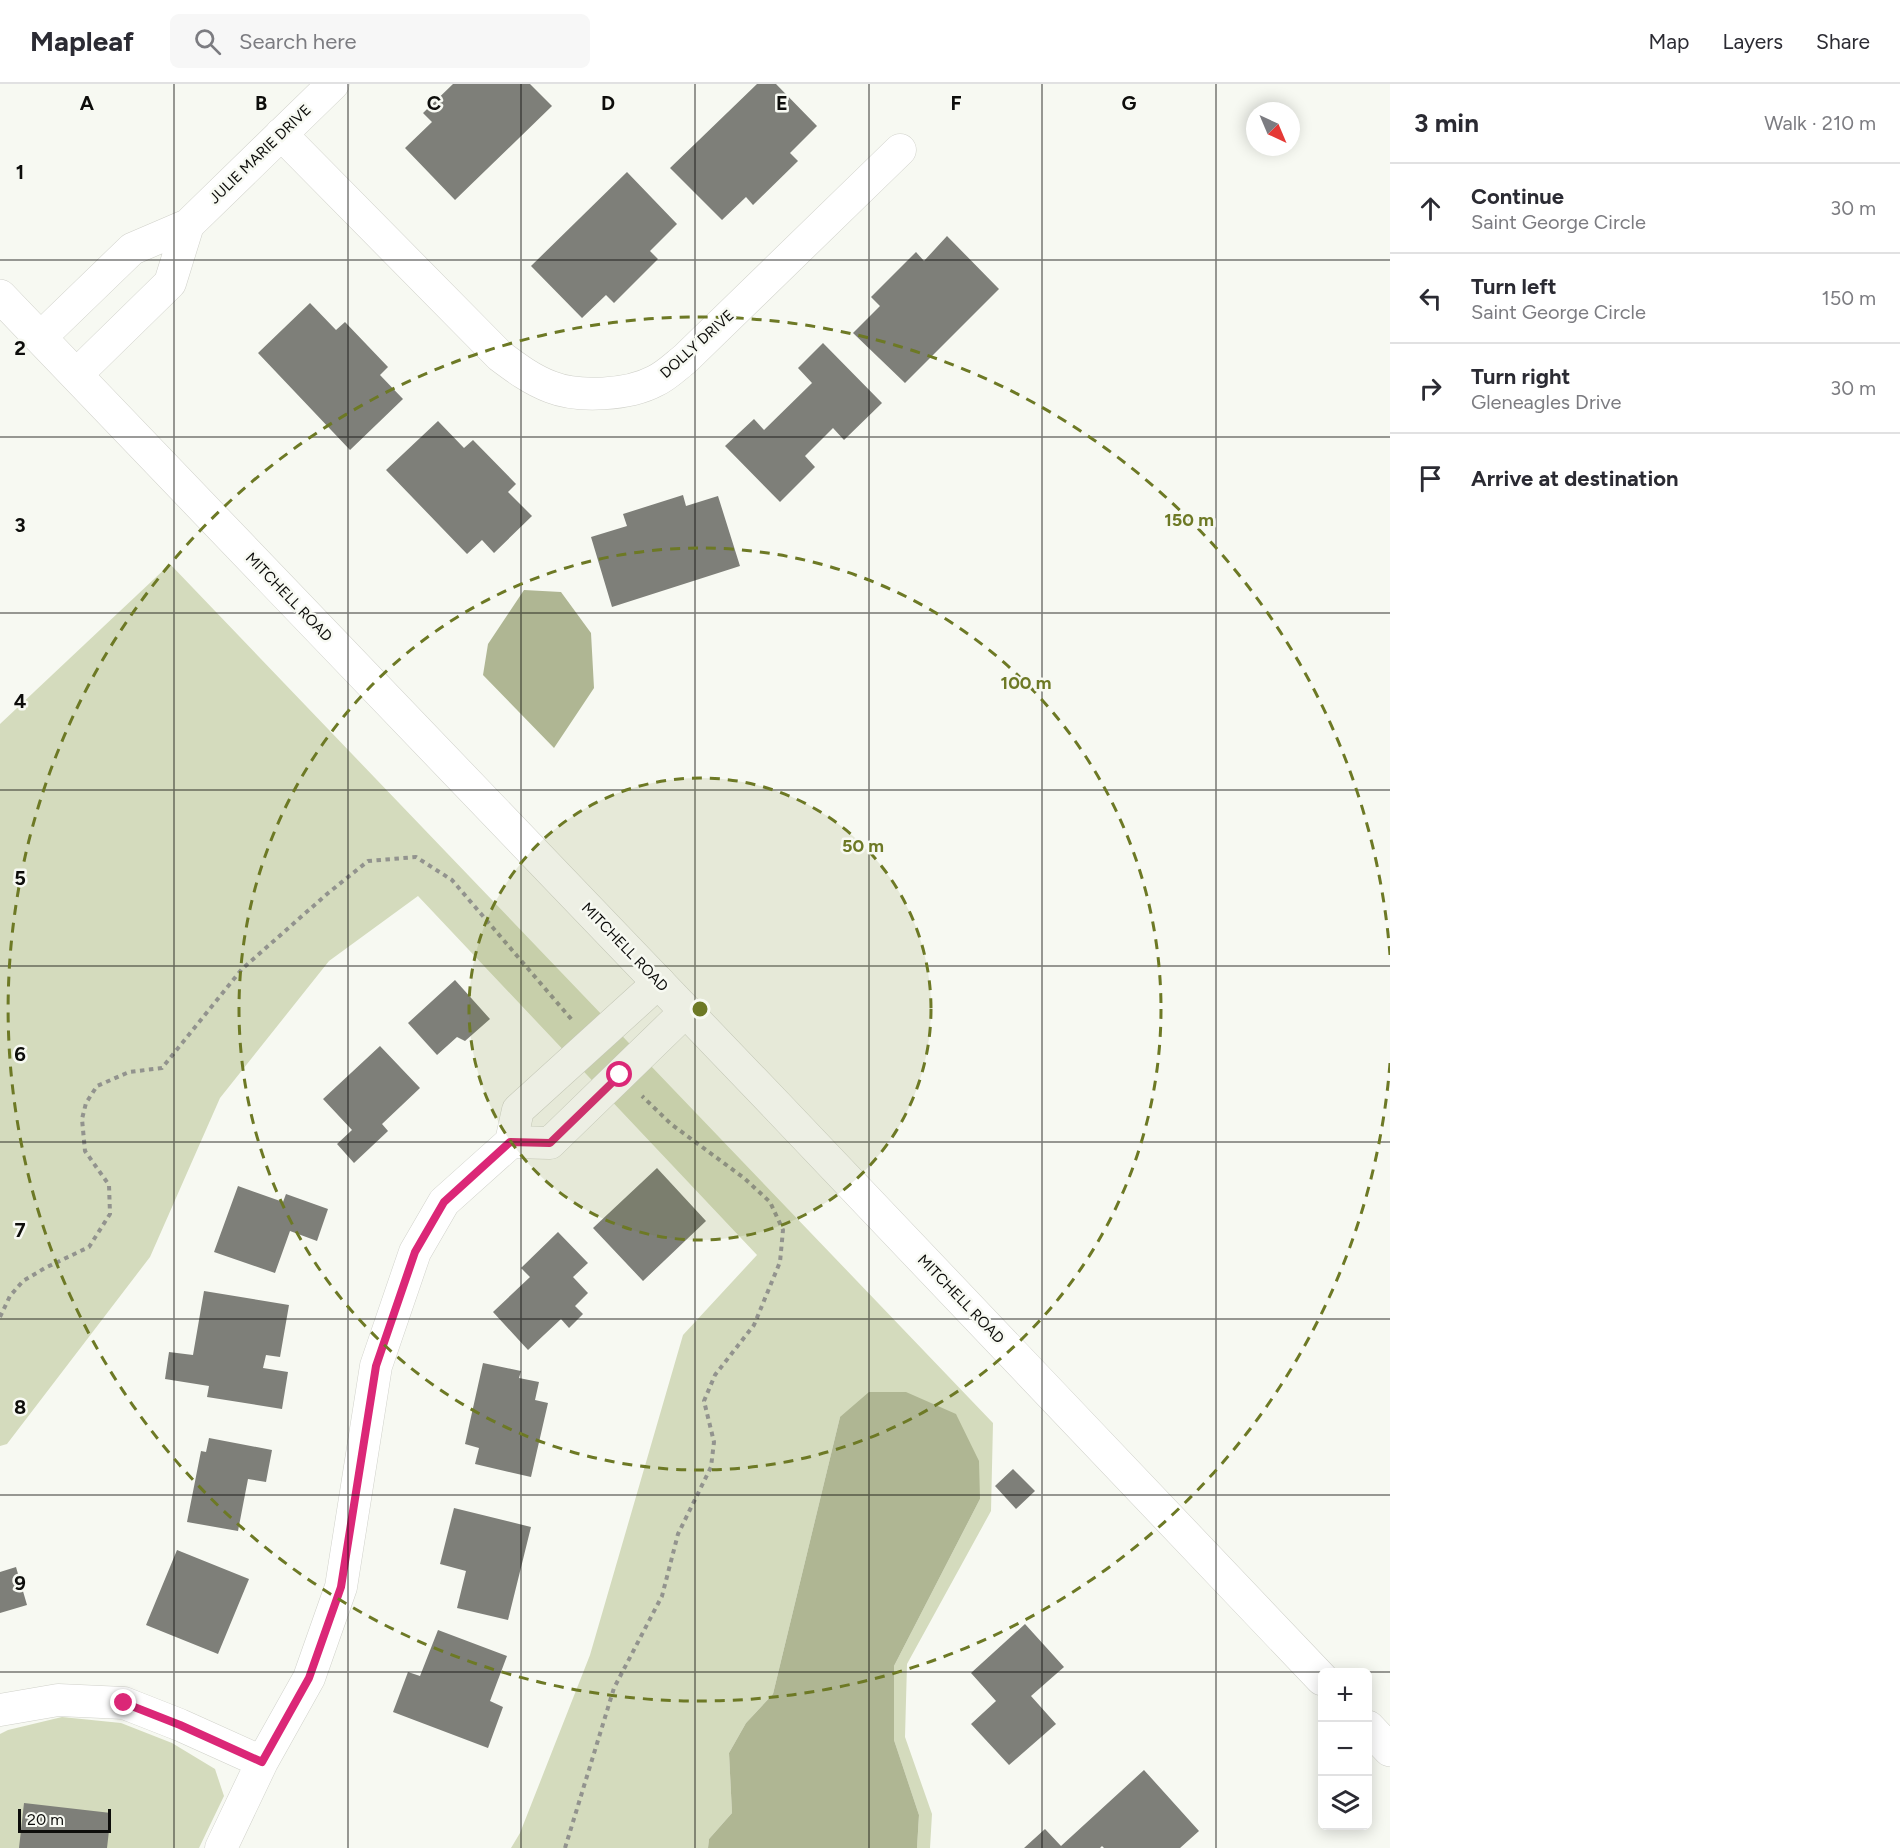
<!DOCTYPE html>
<html lang="en">
<head>
<meta charset="utf-8">
<style>
	:root { --surface:#fff; --page:#f7f7f7; --text:#2b2b33; --muted:#7c7c81; --line:#e1e1e2 }
	body { margin:0; font-family:Figtree,sans-serif; background:var(--page); color:var(--text) }
	.controls { position:absolute; right:18px; bottom:18px; display:grid; overflow:hidden; border-radius:9px; box-shadow:0 3px 15px #0003 }
	.controls button { width:54px; height:54px; display:grid; place-items:center; padding:0; border:0; border-bottom:2px solid var(--line); background:var(--surface); color:var(--text); font:30px sans-serif }
	.compass { position:absolute; left:1246px; top:18px; width:54px; height:54px; border-radius:50%; background:var(--surface); box-shadow:0 3px 15px #0003; rotate:136deg }
	.scale { position:absolute; left:18px; bottom:15px; width:93px; box-sizing:border-box; padding-left:6px; border:3px solid #0d0d0b; border-top:0; font-size:16px; line-height:21px; white-space:nowrap; color:#0d0d0b; -webkit-text-stroke:4px #f7f9f2; paint-order:stroke }
	.stop { position:absolute; width:18px; height:18px; margin:-14px; border:4px solid #db2777; border-radius:50%; background:#fff }
	.stop.end { background:#db2777; border-color:#fff; box-shadow:0 2px 6px #0008 }
	.list { margin:0; padding:0; list-style:none }
	h2 { display:flex; justify-content:space-between; align-items:center; height:78px; margin:0; padding:0 24px; font-size:26px }
	h2 small { font-size:20px; font-weight:400; color:var(--muted) }
	.list li { display:grid; grid-template-columns:39px 1fr auto; gap:18px; align-items:center; box-sizing:border-box; height:90px; padding:0 24px; border-top:2px solid var(--line) }
	.list b { display:block; font-size:22px; white-space:nowrap }
	.list p { margin:0; font-size:20px; white-space:nowrap; color:var(--muted) }
	.list em { font-size:20px; font-style:normal; color:var(--muted) }
	.icon { flex:none; width:33px; height:33px; fill:none; stroke:currentColor; stroke-width:2; stroke-linecap:round; stroke-linejoin:round }
	.map { position:relative; flex:none; width:1390px; height:1764px; overflow:hidden }
	header { display:flex; align-items:center; gap:36px; box-sizing:border-box; height:84px; padding:0 30px; background:var(--surface); border-bottom:2px solid var(--line) }
	header strong { font-size:28px }
	nav { display:flex; gap:33px; margin-inline-start:auto; font-size:21px }
	.search { width:420px; height:54px; background:var(--page); display:flex; align-items:center; gap:15px; box-sizing:border-box; padding:0 21px; border-radius:9px; color:var(--muted); font-size:22px }
	main { display:flex }
	aside { flex:1; background:var(--surface) }
	.map>svg:first-child { display:block }
</style>
</head>
<body>
<header>
<strong>Mapleaf</strong>
<div class="search"><svg class="icon" aria-label="search" viewBox="0 0 24 24"><circle cx="10" cy="10" r="6"/><path d="M15 15l6 6"/></svg>Search here</div>
<nav><a>Map</a><a>Layers</a><a>Share</a></nav>
</header>
<main>
<div class="map">
<svg width="1390" height="1764" viewBox="0 0 1390 1764">
	<rect width="100%" height="100%" fill="#f7f9f2"/>
	<path fill="#d4dbbd" d="M170 480 993 1339 991 1427 907 1580 905 1653 932 1730 930 1764H917L919 1731 894 1656V1582L980 1415 840 1333 773 1610 746 1639 729 1669 732 1729 709 1755 708 1764H511L520 1749 590 1571 683 1251 757 1171 418 812 329 877 220 1014 150 1173 7 1360 0 1362V640Z
		M62 1633 121 1639 172 1659 215 1685 224 1712 199 1764H0V1650L8 1646Z"/>
	<path fill="#afb693" d="M524 506 561 508 591 549 594 604 554 664 483 591 488 560Z
		M869 1308H906L956 1330 979 1377 980 1415 894 1582V1656L919 1731 917 1764H708L709 1755 732 1729 729 1669 746 1639 773 1610 840 1333Z"/>
	<path fill="#7e7f79" d="M453 0H530L552 22 455 116 405 64 432 38 423 29Z
		M757 0H776L817 42 790 69 798 77 753 121 746 113 722 136 670 84Z
		M627 88 677 140 650 167 658 175 614 219 606 211 582 234 531 182Z
		M947 152 999 205 905 299 853 249 880 222 871 213 916 168 924 177Z
		M310 219 336 246 345 238 388 283 380 291 403 315 350 366 258 269Z
		M823 259 882 319 844 356 833 344 805 372 815 383 780 418 725 362 754 335 764 346 812 299 798 284Z
		M438 337 464 364 473 356 516 400 508 408 532 432 494 469 482 456 467 470 386 386Z
		M683 411 686 422 718 412 740 482 612 523 591 453 627 442 623 430Z
		M455 896 490 935 465 957 457 953 437 971 408 939Z
		M380 962 420 1004 382 1040 388 1047 354 1079 337 1060 352 1046 323 1015Z
		M657 1084 706 1137 643 1197 593 1144Z
		M238 1102 283 1118 286 1110 328 1125 317 1157 290 1147 275 1189 214 1168Z
		M558 1148 588 1179 573 1193 588 1209 575 1222 583 1230 569 1244 561 1235 528 1266 493 1228 530 1193 521 1184Z
		M204 1207 289 1221 280 1273 266 1271 263 1284 288 1288 282 1325 207 1313 209 1302 165 1295 169 1268 193 1271Z
		M483 1279 521 1287 519 1294 539 1298 535 1316 548 1319 531 1393 475 1380 479 1364 465 1360Z
		M209 1354 272 1366 266 1398 248 1395 238 1447 187 1438 201 1367 206 1368Z
		M1013 1385 1035 1407 1016 1425 995 1402Z
		M454 1424 531 1443 508 1536 457 1524 466 1487 440 1480Z
		M177 1466 249 1495 218 1570 146 1541Z
		M16 1483 27 1521 0 1529V1488Z
		M1025 1540 1064 1583 1031 1612 1056 1640 1009 1681 971 1640 996 1617 971 1589Z
		M438 1546 507 1572 490 1617 503 1623 488 1664 393 1628 408 1588 420 1592Z
		M1144 1686 1199 1747 1180 1764H1104L1102 1762 1100 1764H1024L1045 1745 1061 1762Z
		M24 1719 111 1729 107 1764H19Z"/>
	<g fill="none" stroke-linecap="round" stroke-linejoin="round">
		<defs>
			<path id="street" d="M281 50 500 272C516 284 532 296 551 303 579 314 629 311 655 297 666 292 676 282 685 275L900 66
				M188 141 333 0
				M40 254 132 165 188 141 170 199 76 291
				M511 1058 550 1059 686 927
				M0 1626 58 1616 124 1619 180 1641 262 1678
				M221 1764 262 1678 309 1594 341 1503 376 1282 415 1168 444 1118 511 1058 518 1026 659 898"/>
			<path id="secondary" d="M0 212 776 1021 1322 1595
				M1368 1643 1390 1666"/>
		</defs>
		<use href="#street" stroke="#d0d1ca" stroke-width="33"/>
		<use href="#secondary" stroke="#d0d1ca" stroke-width="34"/>
		<path stroke="#92938e" stroke-width="4" stroke-dasharray="4.5 4.5" stroke-linecap="butt" d="M0 1233 10 1212 23 1197 45 1184 89 1163 110 1130 109 1101 85 1067 82 1035 86 1019 97 1002 129 988 162 984 242 885 327 810 368 777 416 773 452 796 572 936
			M565 1764 614 1604 662 1512 678 1450 711 1383 714 1358 704 1317 715 1291 754 1241 780 1178 783 1146 770 1118 744 1094 671 1040 642 1012"/>
		<use href="#street" stroke="#fff" stroke-width="32"/>
		<use href="#secondary" stroke="#fff" stroke-width="33"/>
	</g>
	<g fill="none" stroke-linecap="round" stroke-linejoin="round">
		<path stroke="#db2777" stroke-width="8" d="M124 1619 180 1641 262 1678 309 1594 341 1503 376 1282 415 1168 444 1118 510 1058 550 1059 620 991"/>
	</g>
	<path fill="none" stroke="#0d0d0b" stroke-width="1.5" stroke-opacity="0.55" d="M174 0V1764M348 0V1764M521 0V1764M695 0V1764M869 0V1764M1042 0V1764M1216 0V1764M0 176H1390M0 353H1390M0 529H1390M0 706H1390M0 882H1390M0 1058H1390M0 1235H1390M0 1411H1390M0 1588H1390"/>
	<circle cx="700" cy="925" r="231" fill="#6d7925" fill-opacity=".12"/>
	<g fill="none" stroke="#6d7925" stroke-width="3" stroke-dasharray="10 8">
		<circle cx="700" cy="925" r="231"/>
		<circle cx="700" cy="925" r="461"/>
		<path d="M1390 979A692 692 0 1 1 1390 871"/>
	</g>
	<g text-anchor="middle" stroke-width="5" stroke-linejoin="round" paint-order="stroke">
		<g font-size="15" fill="#0d0d0b" stroke="#f7f9f2">
			<text transform="translate(260 70) rotate(-44)" y="5">JULIE MARIE DRIVE</text>
			<text transform="translate(697 260) rotate(-42)" y="5">DOLLY DRIVE</text>
			<text transform="translate(289 513) rotate(46)" y="5">MITCHELL ROAD</text>
			<text transform="translate(625 863) rotate(46)" y="5">MITCHELL ROAD</text>
			<text transform="translate(961 1215) rotate(46)" y="5">MITCHELL ROAD</text>
		</g>
	</g>
	<g font-size="20" text-anchor="middle" font-weight="bold" fill="#0d0d0b" stroke="#f7f9f2" stroke-width="5" stroke-linejoin="round" paint-order="stroke">
		<text x="87" y="26">A</text>
		<text x="261" y="26">B</text>
		<text x="434" y="26">C</text>
		<text x="608" y="26">D</text>
		<text x="782" y="26">E</text>
		<text x="956" y="26">F</text>
		<text x="1129" y="26">G</text>
		<text x="20" y="95">1</text>
		<text x="20" y="271">2</text>
		<text x="20" y="448">3</text>
		<text x="20" y="624">4</text>
		<text x="20" y="801">5</text>
		<text x="20" y="977">6</text>
		<text x="20" y="1153">7</text>
		<text x="20" y="1330">8</text>
		<text x="20" y="1506">9</text>
	</g>
	<circle cx="700" cy="925" r="9" fill="#6d7925" stroke="#f7f9f2" stroke-width="3"/>
	<g font-size="18" text-anchor="middle" font-weight="bold" fill="#6d7925" stroke="#f7f9f2" stroke-width="5" stroke-linejoin="round" paint-order="stroke">
		<text x="1189" y="442">150 m</text>
		<text x="1026" y="605">100 m</text>
		<text x="863" y="768">50 m</text>
	</g>
</svg>
<div class="controls">
<button>+</button>
<button>−</button>
<button><svg class="icon" aria-label="layers" viewBox="0 0 24 24"><path d="M12 4l9 5-9 5-9-5zM3 14l9 5 9-5"/></svg></button>
</div>
<svg class="compass" viewBox="-18 -18 36 36"><path d="M0-13l5 13h-10z" fill="#e53935"/><path d="M0 13l5-13h-10z" fill="#7c7c81"/></svg>
<div class="scale">20 m</div>
<div class="stop" style="left:620px;top:991px"></div>
<div class="stop end" style="left:124px;top:1619px"></div>
</div>
<aside>
<h2>3 min<small>Walk · 210 m</small></h2>
<ul class="list">
<li><svg class="icon" aria-label="ahead" viewBox="0 0 24 24"><path d="M12 20V5M6 11l6-6 6 6"/></svg><div><b>Continue</b><p>Saint George Circle</p></div><em>30 m</em></li>
<li><svg class="icon" aria-label="left" viewBox="0 0 24 24"><path d="M17 20v-9H6M10 6l-5 5 5 5"/></svg><div><b>Turn left</b><p>Saint George Circle</p></div><em>150 m</em></li>
<li><svg class="icon" aria-label="right" viewBox="0 0 24 24"><path d="M7 20v-9h11M14 6l5 5-5 5"/></svg><div><b>Turn right</b><p>Gleneagles Drive</p></div><em>30 m</em></li>
<li><svg class="icon" aria-label="arrive" viewBox="0 0 24 24"><path d="M6 21V4h12l-3 4 3 4H6"/></svg><div><b>Arrive at destination</b></div></li>
</ul>
</aside>
</main>
</body>
</html>
